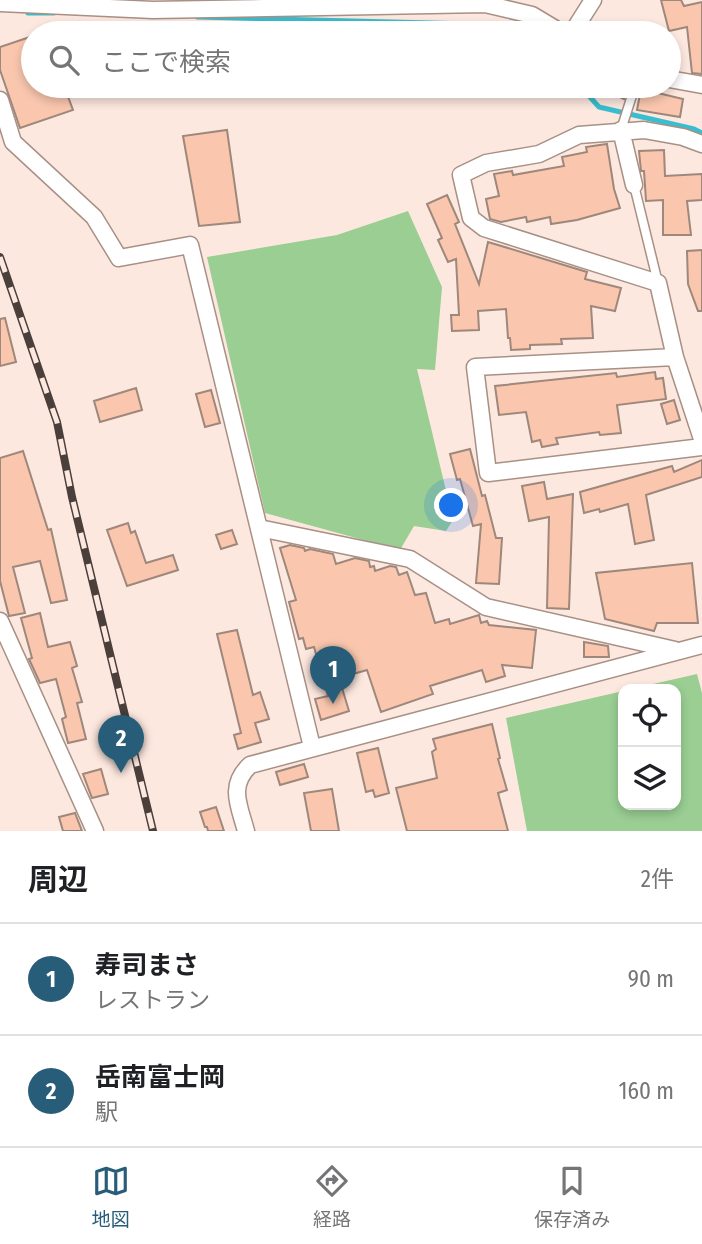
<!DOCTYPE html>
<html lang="ja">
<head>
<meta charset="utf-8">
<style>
	:root { --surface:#fff; --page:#f2f2f2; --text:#202124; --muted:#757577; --line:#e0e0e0; --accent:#285d79 }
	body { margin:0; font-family:"Fira Sans Condensed","Noto Sans JP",sans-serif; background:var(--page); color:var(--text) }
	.controls { position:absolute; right:21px; bottom:21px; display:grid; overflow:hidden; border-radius:14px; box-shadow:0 4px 10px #0003 }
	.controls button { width:63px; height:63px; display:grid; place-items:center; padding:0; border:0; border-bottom:2px solid var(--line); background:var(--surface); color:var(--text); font:35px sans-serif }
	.you { position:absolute; left:452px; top:506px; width:24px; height:24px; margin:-18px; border:5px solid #fff; border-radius:50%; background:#1a73e8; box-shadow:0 0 0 10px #1a73e833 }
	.badge { display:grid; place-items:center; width:46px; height:46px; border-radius:50%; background:var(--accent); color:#fff; font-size:23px; font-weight:700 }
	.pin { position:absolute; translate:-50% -58px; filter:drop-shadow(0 2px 4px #0008) }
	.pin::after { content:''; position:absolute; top:37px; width:24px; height:21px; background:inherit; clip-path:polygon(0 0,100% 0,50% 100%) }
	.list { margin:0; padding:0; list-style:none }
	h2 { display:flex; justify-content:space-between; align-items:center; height:91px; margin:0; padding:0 28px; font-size:30px }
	h2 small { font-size:23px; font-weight:400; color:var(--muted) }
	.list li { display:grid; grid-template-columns:46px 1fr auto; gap:21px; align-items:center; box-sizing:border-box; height:112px; padding:0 28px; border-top:2px solid var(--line) }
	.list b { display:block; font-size:26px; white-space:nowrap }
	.list p { margin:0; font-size:23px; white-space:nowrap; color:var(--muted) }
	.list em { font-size:23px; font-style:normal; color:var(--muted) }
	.icon { flex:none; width:38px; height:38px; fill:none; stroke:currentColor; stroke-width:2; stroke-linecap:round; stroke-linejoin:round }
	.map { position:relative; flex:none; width:702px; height:831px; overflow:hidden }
	.search { position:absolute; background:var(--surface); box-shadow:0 4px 10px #0003; left:21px; right:21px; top:21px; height:77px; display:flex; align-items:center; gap:18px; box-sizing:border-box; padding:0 24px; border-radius:38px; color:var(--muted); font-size:26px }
	.sheet { height:315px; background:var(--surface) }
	nav { display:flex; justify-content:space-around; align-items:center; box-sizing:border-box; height:98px; border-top:2px solid var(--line); background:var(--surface); font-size:19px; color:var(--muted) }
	nav a { display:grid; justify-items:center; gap:4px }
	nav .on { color:var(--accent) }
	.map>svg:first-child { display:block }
</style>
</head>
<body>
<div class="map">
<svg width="702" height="831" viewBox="0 0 702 831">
	<rect width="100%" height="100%" fill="#fde8df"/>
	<path fill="#9ace93" d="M408 211 442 287 435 370 417 369 453 520 446 531 414 526 400 550 265 513 207 257 337 235Z
		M697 674 702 693V831H527L506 718 623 691V805H676V689H631Z"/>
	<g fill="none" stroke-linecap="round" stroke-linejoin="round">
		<path stroke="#39bdcf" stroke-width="5" d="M28 13H54
			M197 17 512 25
			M580 86 599 107 694 129 702 133"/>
	</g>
	<path fill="#fac7ae" stroke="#9e877b" stroke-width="2" d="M661 0H681L684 6 702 2V74L692 73 687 27 669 31Z
		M33 36V86H64L73 110 20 128 0 70V47Z
		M597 86H628L624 99Z
		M641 89 683 99 680 117 637 110Z
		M227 130 240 222 199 226 183 136Z
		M607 144 614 189 620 208 577 220 551 224 550 217 527 222 526 217 501 222 490 219 486 199 499 196 494 174 512 171 513 175 564 166 562 157 587 152 586 147Z
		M664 150 665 176 702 174V200L687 201 691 235H663V200L646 201 644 171H641L639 151Z
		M447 195 459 222 455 224 479 284 488 242 587 272 585 279 621 288 615 311 591 306 593 338 561 339 562 344 530 345V349L511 350 510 338H508L506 309 478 311 479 330 452 331 451 315H459L456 259 448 262 438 240 442 238 427 204Z
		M702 250V311H698L688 284 687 251Z
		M5 318 16 362 0 366V319Z
		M655 372 656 379 663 378 666 399 617 405 621 433 600 435 599 432 556 438 558 444 542 447 540 440 532 442 526 412 499 415 495 386 616 373 617 377Z
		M136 388 142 410 100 422 94 401Z
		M211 390 220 423 205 427 196 394Z
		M674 400 680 420 667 424 661 404Z
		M470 449 482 496 485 495 496 538H502L499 584 476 583 481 524 473 526 460 479 457 480 450 454Z
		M23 451 48 530 51 529 67 600 51 603 40 561 13 567 25 613 9 616 0 581V458Z
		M702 460V477L646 495 654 540 635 544 628 504 600 512 599 509 584 513 580 492 672 466 674 472Z
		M544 482 547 499 573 494 569 609 547 608 549 517 529 521 522 486Z
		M128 523 131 533 135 531 146 563 173 555 178 570 127 586 107 530Z
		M232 530 237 544 221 549 216 535Z
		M290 545 304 548 305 551 310 549 333 554 336 564 355 558 369 561 370 567 374 566 375 571 390 566 396 567 399 575 407 572 415 595 426 593 435 623 449 619 450 624 479 615 481 623 487 621 489 625 536 630 532 668 502 665 505 676 486 682 482 670 430 686 433 694 381 712 367 670 339 678 349 711 321 720 315 699 328 696 314 647 306 649 303 638 299 639 289 602 296 600 280 548Z
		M692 563 698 623H657L654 631 605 619 596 573Z
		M40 613 48 647 70 642 77 666 72 668 82 702 77 703 86 739 68 743 62 719 66 717 56 679 40 683 29 659 32 658 21 618Z
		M237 630 253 695 260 692 269 719 255 723 261 742 238 749 234 735 241 733 217 634Z
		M584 642 608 646 609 657H584Z
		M492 724 500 758 498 759 507 790 498 793 508 831H407L396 788 437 778 432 752 436 749 433 739Z
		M378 748 389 793 375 797 373 790 366 792 357 753Z
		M304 764 308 777 280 785 276 772Z
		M101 769 108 794 92 798 83 774Z
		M332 789 339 831H311L304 793Z
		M216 807 224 831H208L207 827H205L200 812Z
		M75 813 82 831H63L59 817Z"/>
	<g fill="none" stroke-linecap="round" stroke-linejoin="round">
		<defs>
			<path id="service" d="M621 130 635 86
				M634 185 658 283"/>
			<path id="minor" d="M0 3 153 10 485 4 532 15 562 33
				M572 33 593 0
				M669 79 702 85
				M0 100 13 142 94 217 119 258 190 245 312 747
				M621 130 634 185
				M702 144 683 137 644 130 579 135 539 154 486 163 461 175 471 218 484 228 658 283 675 357 702 439
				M675 357 475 367 488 473 702 447
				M259 528 410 559 486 607 675 650
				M0 621 95 831
				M246 831C239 805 228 786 250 765L702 645"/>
		</defs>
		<use href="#service" stroke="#a89085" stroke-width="11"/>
		<use href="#minor" stroke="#a89085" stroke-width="19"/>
		<use href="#service" stroke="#fff" stroke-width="8"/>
		<use href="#minor" stroke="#fff" stroke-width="16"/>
		<defs>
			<path id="rail" d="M0 257 57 422 72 497 153 831"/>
		</defs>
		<use href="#rail" stroke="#4a3f3a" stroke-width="8"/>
		<use href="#rail" stroke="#fde8df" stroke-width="5" stroke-dasharray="16" stroke-linecap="butt"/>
	</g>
</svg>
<div class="controls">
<button><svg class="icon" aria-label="locate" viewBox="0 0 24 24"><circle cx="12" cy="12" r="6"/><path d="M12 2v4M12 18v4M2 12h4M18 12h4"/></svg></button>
<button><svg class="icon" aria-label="layers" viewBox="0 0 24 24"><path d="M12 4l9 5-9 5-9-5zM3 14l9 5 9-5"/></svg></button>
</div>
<div class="you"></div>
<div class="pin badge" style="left:333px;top:704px">1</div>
<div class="pin badge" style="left:121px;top:773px">2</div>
<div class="search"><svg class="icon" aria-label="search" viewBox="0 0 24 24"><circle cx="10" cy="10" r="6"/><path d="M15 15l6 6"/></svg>ここで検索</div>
</div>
<section class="sheet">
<h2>周辺<small>2件</small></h2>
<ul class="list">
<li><span class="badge">1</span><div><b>寿司まさ</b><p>レストラン</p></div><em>90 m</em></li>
<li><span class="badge">2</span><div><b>岳南富士岡</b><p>駅</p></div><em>160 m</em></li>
</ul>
</section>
<nav>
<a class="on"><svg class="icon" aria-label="map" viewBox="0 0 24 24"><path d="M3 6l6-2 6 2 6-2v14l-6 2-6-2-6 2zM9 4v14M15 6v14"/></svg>地図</a>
<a><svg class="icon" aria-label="directions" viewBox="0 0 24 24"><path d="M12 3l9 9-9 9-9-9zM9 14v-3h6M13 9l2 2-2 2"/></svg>経路</a>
<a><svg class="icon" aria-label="saved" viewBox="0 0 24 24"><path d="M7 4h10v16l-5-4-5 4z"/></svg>保存済み</a>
</nav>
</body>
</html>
